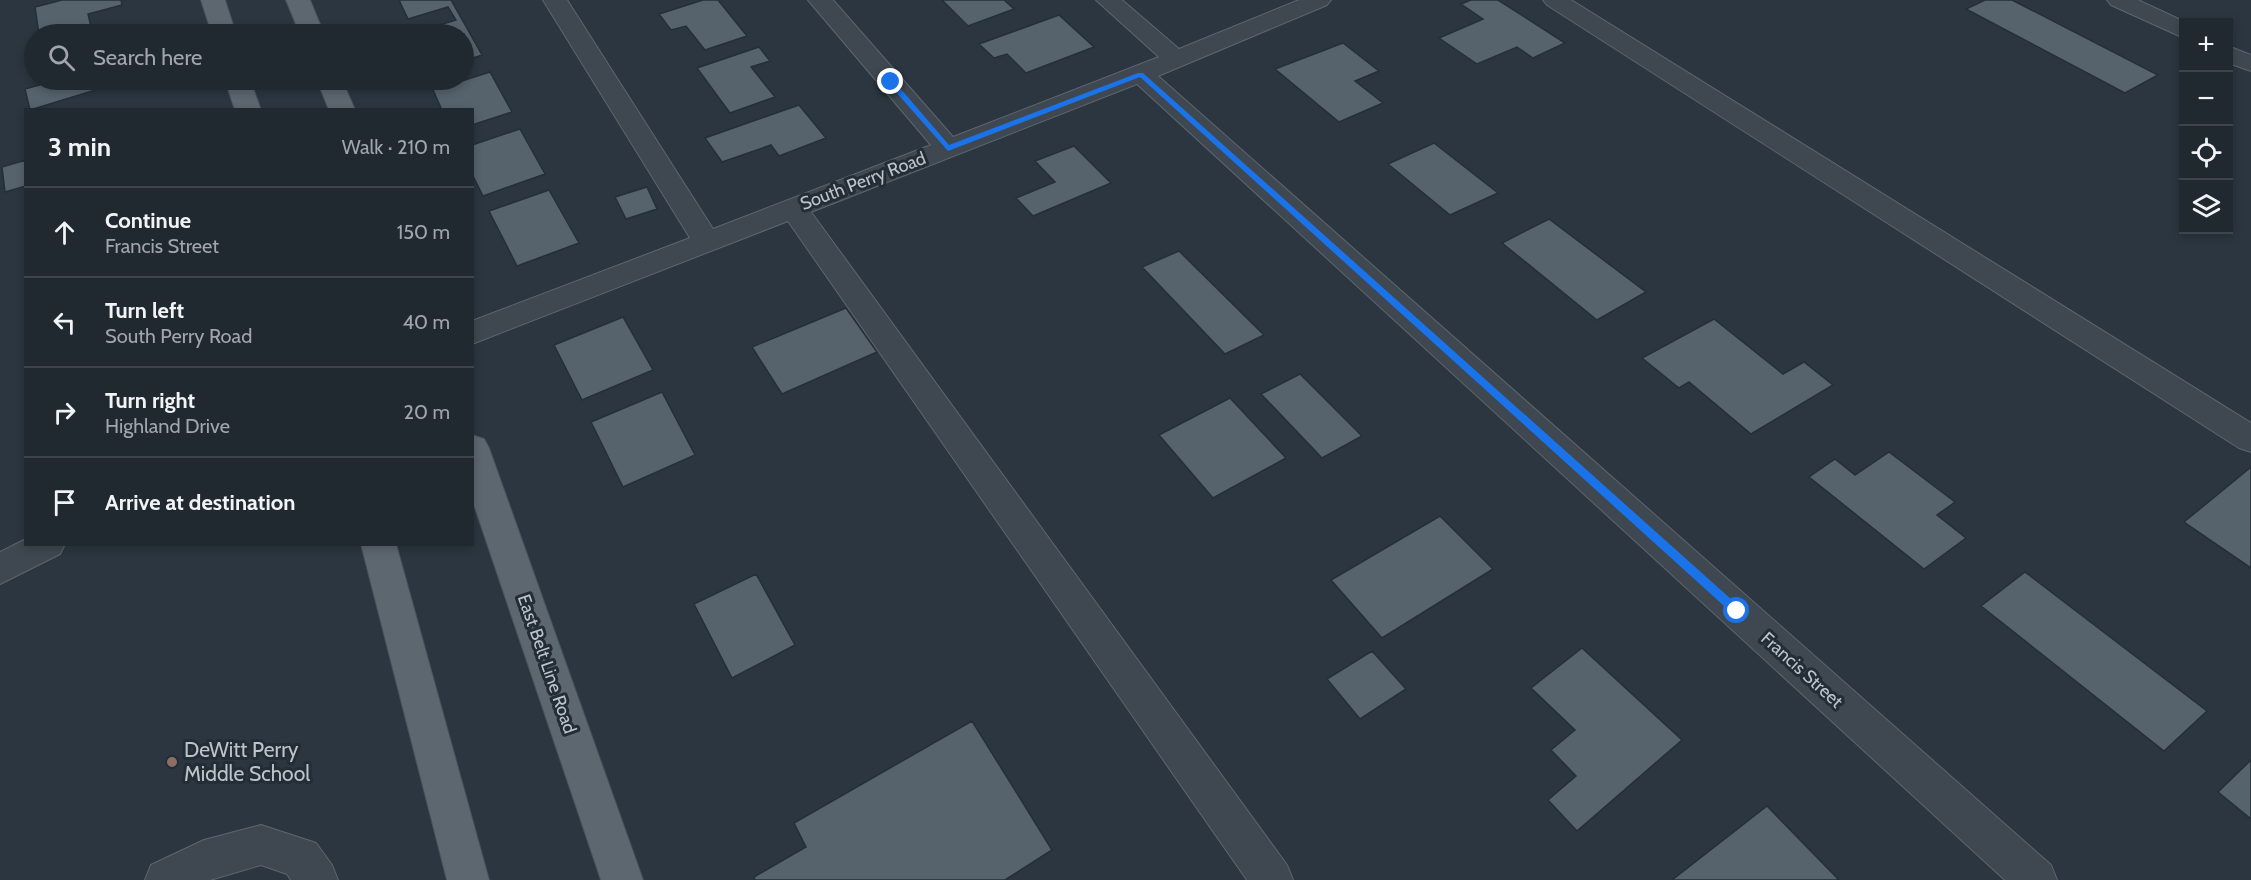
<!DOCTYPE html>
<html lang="en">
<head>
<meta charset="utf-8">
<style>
	:root { --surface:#202830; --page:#283038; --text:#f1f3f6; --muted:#a2a6ab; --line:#3d444c }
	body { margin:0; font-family:Cabin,sans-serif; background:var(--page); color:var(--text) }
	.controls { position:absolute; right:18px; top:18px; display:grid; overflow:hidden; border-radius:0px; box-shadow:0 3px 9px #0003 }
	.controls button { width:54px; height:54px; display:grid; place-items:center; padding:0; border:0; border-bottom:2px solid var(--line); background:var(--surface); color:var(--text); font:30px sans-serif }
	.stop { position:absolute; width:18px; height:18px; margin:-14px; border:4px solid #1a73e8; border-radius:50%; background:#fff }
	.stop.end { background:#1a73e8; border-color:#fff; box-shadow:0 2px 6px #0008 }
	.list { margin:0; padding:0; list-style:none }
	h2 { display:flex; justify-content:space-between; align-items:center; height:78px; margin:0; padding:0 24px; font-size:26px }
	h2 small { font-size:20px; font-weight:400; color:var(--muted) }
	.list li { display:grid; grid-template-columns:39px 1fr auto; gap:18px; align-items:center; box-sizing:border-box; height:90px; padding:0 24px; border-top:2px solid var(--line) }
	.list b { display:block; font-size:22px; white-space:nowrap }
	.list p { margin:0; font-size:20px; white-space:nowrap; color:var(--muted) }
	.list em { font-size:20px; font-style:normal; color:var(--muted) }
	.icon { flex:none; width:33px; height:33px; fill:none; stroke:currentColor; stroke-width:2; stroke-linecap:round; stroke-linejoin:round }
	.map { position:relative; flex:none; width:2251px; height:880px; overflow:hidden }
	.search { position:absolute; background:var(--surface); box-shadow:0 3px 9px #0003; left:24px; top:24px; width:450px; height:66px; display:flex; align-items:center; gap:15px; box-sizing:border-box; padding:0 21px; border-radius:33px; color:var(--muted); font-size:22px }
	.panel { position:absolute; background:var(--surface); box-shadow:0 3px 9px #0003; left:24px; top:108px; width:450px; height:438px; border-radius:0px }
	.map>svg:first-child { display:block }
</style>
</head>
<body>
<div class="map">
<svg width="2251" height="880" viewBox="0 0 2251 880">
	<rect width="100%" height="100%" fill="#2b3640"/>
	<path fill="#56636d" stroke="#252f38" stroke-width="1.5" d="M62 0H121L122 5 88 14 92 31 79 34H39L35 7Z
		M399 0H451L482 55 464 61V34H409L456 20 448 7 408 19Z
		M703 0H718L747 36 705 50 686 26 671 30 659 14Z
		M942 0H1004L1014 9 968 26Z
		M1471 0H1498L1565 43 1533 58 1517 47 1477 64 1439 38 1483 19 1461 4Z
		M1985 0H2012L2158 75 2125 93 1966 9Z
		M1059 15 1094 47 1026 73 1007 54 994 58 979 44Z
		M1343 43 1379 71 1355 81 1383 103 1339 122 1275 69Z
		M759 47 770 61 751 67 775 97 730 113 697 68Z
		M490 72 512 112 472 125V110H442L433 90Z
		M42 80H111L112 85 30 110 25 89 43 84Z
		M799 105 826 138 779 156 771 145 722 162 705 138Z
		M520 129 545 174 483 196 472 174V145Z
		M1434 143 1498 193 1450 215 1388 164Z
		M1074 146 1111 183 1033 216 1016 198 1055 182 1035 161Z
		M26 160V186L5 192 2 167Z
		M647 187 657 209 626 219 615 197Z
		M549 190 579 243 517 266 489 211Z
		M1549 219 1646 292 1597 320 1502 243Z
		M1179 251 1264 335 1225 354 1142 267Z
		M846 308 877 352 782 394 752 347Z
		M623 317 653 370 582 400 554 345Z
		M1714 319 1783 374 1804 362 1833 385 1751 434 1689 382 1679 388 1642 358Z
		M1300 374 1362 436 1322 458 1261 394Z
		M662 392 695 455 623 487 591 422Z
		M1230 398 1286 458 1213 498 1159 435Z
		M1889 452 1955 502 1937 515 1966 538 1924 569 1809 477 1835 459 1855 475Z
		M2251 467V568L2184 522Z
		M1440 516 1493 569 1382 638 1331 580Z
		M2025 572 2207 711 2164 751 1981 606Z
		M756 574 795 645 732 678 694 604Z
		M1582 648 1682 740 1577 831 1548 800 1576 776 1551 750 1575 730 1531 688Z
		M1372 651 1406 689 1360 719 1327 679Z
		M972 721 1052 850 1005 880H755L754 877 806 847 794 823Z
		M2251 760V819L2218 792Z
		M1767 806 1839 880H1672Z"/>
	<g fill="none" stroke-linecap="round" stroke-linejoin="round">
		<defs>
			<path id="minor" d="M543 0H567L713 229 931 145 808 0H833L953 137 1159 57 1096 0H1122L1179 49 1299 0H1331L1327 5 1158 76 2051 865 2057 880H2005L1137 84 811 212 1287 865 1293 880H1247L788 221 472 344V321L690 238Z
				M1543 0H1571L2251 423V452L2239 448 1547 5Z
				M2107 0H2138L2185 22H2184V38L2111 5Z
				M2228 46 2251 55V71L2228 63Z
				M26 539V544H65L60 554 0 584V552Z
				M261 825 316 843 332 865 338 880H291L287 874 261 865 210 880H145L151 865 204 840Z"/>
			<path id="major" d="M201 0H225L236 34H212Z
				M286 0H310L324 34H300Z
				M225 80H250L261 110H235Z
				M317 80H342L355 110H329Z
				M472 435 484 439 489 448 643 880H601L472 499Z
				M361 544H396L489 880H447Z"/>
		</defs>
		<use href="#minor" stroke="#5d666e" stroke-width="2"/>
		<use href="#major" stroke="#48515a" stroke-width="2"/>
		<use href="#minor" fill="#3f4850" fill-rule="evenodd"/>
		<use href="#major" fill="#5d6770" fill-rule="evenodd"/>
	</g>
	<path fill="#1a73e8" d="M1138 73H1143L1741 608V615H1734L1140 77 948 151 887 82 894 81 949 145Z"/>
	<circle fill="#8d6e63" stroke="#232d36" stroke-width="2" cx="172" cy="762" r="6"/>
	<g text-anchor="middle" stroke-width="6" stroke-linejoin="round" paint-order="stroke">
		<g font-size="18" fill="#bcc3ca" stroke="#232d36">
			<text transform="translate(863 181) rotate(-21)" y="6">South Perry Road</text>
			<text transform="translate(547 664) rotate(71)" y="6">East Belt Line Road</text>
			<text transform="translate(1802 670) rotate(42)" y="6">Francis Street</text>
		</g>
		<g font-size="21" fill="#bcc3ca" stroke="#232d36" text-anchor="start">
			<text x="184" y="757">DeWitt Perry<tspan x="184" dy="24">Middle School</tspan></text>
		</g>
	</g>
</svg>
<div class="controls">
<button>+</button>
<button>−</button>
<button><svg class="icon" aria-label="locate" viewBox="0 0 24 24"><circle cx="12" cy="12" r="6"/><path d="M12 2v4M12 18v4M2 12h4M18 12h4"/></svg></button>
<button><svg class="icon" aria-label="layers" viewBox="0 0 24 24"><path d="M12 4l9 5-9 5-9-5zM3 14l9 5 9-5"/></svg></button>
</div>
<div class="stop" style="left:1737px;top:611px"></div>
<div class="stop end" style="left:891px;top:82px"></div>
<div class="search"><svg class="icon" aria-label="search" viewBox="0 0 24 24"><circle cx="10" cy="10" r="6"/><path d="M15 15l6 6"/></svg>Search here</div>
<section class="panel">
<h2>3 min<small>Walk · 210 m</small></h2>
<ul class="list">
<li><svg class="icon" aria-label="ahead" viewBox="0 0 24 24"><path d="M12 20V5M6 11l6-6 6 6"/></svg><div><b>Continue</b><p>Francis Street</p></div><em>150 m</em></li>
<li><svg class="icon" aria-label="left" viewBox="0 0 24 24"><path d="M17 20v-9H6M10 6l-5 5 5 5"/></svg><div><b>Turn left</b><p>South Perry Road</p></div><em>40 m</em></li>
<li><svg class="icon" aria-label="right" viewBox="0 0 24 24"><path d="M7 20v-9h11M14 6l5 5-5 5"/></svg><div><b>Turn right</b><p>Highland Drive</p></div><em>20 m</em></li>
<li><svg class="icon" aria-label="arrive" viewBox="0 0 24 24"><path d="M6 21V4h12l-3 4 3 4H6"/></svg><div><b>Arrive at destination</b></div></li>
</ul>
</section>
</div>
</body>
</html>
